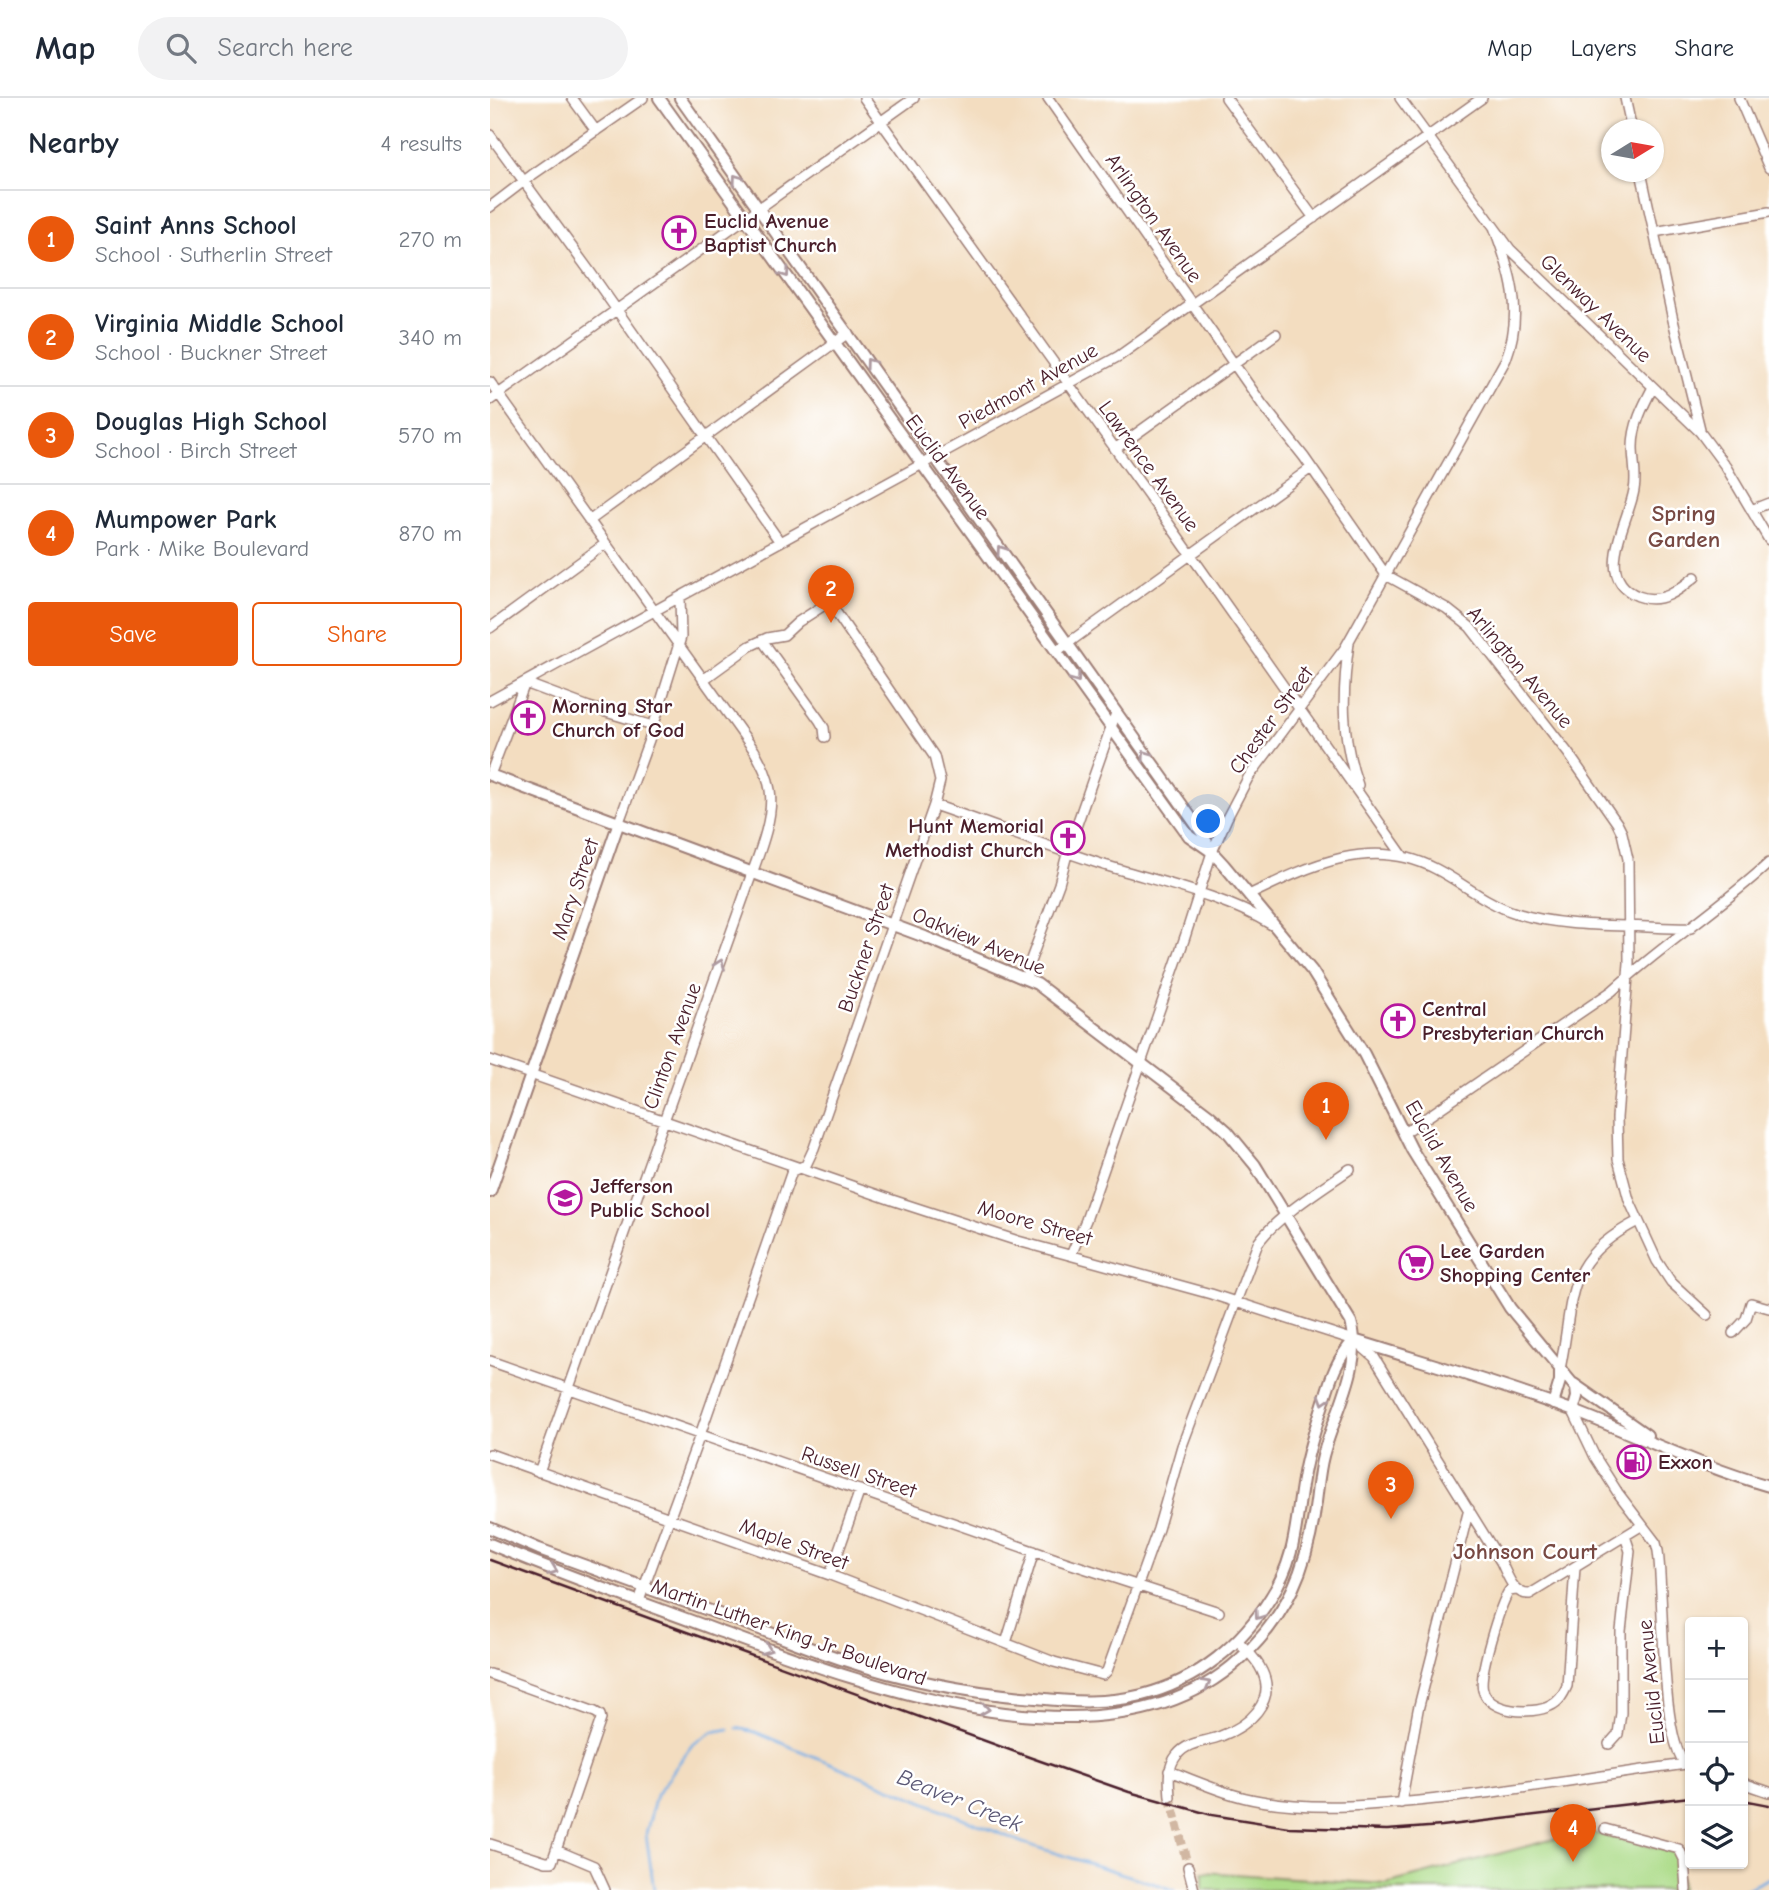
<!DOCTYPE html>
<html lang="en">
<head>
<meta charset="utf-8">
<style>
	:root { --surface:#fff; --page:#f2f2f3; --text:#1f2937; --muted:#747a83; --line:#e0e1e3; --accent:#ea580c }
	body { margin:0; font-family:"Comic Neue",sans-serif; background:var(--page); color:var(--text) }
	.controls { position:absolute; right:21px; bottom:21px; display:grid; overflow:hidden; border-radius:7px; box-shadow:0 2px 5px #0004 }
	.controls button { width:63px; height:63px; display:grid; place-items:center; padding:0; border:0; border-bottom:2px solid var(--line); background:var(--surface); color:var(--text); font:35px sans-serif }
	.compass { position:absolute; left:1111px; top:21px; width:63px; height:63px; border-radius:50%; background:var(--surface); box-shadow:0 2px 5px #0004; rotate:79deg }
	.you { position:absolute; left:719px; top:724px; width:24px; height:24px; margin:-18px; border:5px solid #fff; border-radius:50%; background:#1a73e8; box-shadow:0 0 0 10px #1a73e833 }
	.badge { display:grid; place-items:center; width:46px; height:46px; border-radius:50%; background:var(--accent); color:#fff; font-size:23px; font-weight:700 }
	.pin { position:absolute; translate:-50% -58px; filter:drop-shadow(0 2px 4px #0008) }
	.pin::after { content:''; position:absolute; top:37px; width:24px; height:21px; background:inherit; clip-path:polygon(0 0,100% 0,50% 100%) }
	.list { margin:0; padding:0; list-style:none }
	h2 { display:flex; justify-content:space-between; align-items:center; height:91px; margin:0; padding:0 28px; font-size:30px }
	h2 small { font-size:23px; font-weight:400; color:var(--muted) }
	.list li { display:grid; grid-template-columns:46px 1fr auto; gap:21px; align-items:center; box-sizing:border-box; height:98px; padding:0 28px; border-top:2px solid var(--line) }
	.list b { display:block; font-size:26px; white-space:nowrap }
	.list p { margin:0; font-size:23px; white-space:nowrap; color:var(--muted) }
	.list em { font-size:23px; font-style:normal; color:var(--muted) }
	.actions { display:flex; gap:14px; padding:21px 28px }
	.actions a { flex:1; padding:16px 0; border:2px solid var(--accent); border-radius:7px; text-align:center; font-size:24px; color:var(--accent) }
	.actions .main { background:var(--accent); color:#fff }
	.icon { flex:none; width:38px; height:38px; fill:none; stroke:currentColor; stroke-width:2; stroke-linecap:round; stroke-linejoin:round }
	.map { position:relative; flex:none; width:1279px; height:1792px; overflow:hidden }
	header { display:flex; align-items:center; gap:42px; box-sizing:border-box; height:98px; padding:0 35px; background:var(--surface); border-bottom:2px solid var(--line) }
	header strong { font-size:33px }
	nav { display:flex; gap:38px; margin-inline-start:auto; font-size:24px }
	.search { width:490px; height:63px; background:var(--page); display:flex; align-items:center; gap:18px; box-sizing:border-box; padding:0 24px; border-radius:38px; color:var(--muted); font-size:26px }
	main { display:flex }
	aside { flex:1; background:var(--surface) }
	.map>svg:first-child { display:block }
</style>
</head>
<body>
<header>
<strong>Map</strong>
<div class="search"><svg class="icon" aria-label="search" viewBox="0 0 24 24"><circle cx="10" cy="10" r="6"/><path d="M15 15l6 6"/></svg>Search here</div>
<nav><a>Map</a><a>Layers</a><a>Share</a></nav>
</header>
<main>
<aside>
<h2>Nearby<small>4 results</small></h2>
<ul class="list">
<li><span class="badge">1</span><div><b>Saint Anns School</b><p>School · Sutherlin Street</p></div><em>270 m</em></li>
<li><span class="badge">2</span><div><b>Virginia Middle School</b><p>School · Buckner Street</p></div><em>340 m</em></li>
<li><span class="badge">3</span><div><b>Douglas High School</b><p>School · Birch Street</p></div><em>570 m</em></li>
<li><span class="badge">4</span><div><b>Mumpower Park</b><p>Park · Mike Boulevard</p></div><em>870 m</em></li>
</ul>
<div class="actions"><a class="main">Save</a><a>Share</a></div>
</aside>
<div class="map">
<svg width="1279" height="1792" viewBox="0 0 1279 1792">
	<rect width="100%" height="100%" fill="#fff"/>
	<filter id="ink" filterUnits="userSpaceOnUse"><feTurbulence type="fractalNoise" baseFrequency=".0143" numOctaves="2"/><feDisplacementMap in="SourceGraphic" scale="14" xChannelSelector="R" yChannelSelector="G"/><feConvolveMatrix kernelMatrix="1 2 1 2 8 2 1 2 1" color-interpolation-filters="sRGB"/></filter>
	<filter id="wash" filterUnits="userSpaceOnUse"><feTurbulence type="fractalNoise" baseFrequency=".00686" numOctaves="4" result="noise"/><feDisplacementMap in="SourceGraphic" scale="28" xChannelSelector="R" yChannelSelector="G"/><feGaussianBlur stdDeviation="1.57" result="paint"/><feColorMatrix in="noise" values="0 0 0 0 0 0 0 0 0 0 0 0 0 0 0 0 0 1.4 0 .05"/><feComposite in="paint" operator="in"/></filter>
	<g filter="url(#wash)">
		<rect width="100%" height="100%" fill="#f3ddc0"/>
		<path fill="#acdb88" stroke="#7b7d5a" stroke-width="2" d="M1094 1733 1189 1755 1191 1792H713V1774L896 1786Z"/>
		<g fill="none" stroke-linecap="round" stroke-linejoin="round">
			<path stroke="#75aee5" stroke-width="2.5" d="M247 1630 265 1634 533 1745 685 1792
				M164 1792 156 1736 166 1697 202 1647 222 1634 239 1631
				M1254 1792 1279 1780"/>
		</g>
	</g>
	<g filter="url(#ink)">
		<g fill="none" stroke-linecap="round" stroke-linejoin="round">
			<path stroke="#d1b7a2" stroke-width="9" stroke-dasharray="9 4.5" stroke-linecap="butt" d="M680 1699 698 1769"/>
			<defs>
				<path id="minor" d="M82 0 106 33
					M374 0 677 423 913 758
					M558 0 772 306 814 359 896 477 956 510 980 529 1078 655 1127 725 1132 735 1138 761 1139 865 1127 1020 1128 1061 1139 1102 1167 1163 1181 1184 1217 1217
					M736 0 824 120
					M910 0 1020 151 1210 334 1236 369 1279 442
					M1135 0 1142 32
					M1249 0 1279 70
					M0 37 98 171 290 444
					M1151 74 1183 222 1210 331
					M0 109 42 77 153 0
					M1164 134 1279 114
					M0 284 264 652C271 665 278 677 280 692 285 723 264 767 254 798L49 1374
					M1163 289C1153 308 1143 327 1143 349 1143 364 1147 378 1144 392 1139 423 1102 480 1148 498 1171 507 1188 493 1205 479
					M0 302 424 0
					M625 351 786 236
					M1261 412 1279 405
					M99 423 358 235
					M0 530 115 446
					M272 542 330 623 334 630 335 639
					M859 545C852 594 851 640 868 687
					M567 553 821 370
					M0 603 629 258 992 0
					M0 677 35 585 99 609 163 628
					M444 707C500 726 555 748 611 766 668 784 731 796 782 827
					M129 724 159 642 188 549 191 539 190 499
					M759 797C819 768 882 737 946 771 973 785 997 806 1026 815 1061 826 1100 827 1137 828 1158 829 1180 831 1201 830
					M537 881V872L569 786 579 749 626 615
					M0 962 402 1102 528 1143 721 1196 864 1242 884 1259 1011 1464C1018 1478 1023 1497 1040 1496L1151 1428
					M914 1035 1122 893C1172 847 1229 811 1279 765
					M581 1157 596 1122 695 839 722 754 737 720 758 680 855 550 1016 261C1034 213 1021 176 1004 129
					M1243 1235 1256 1221 1261 1205 1279 1210
					M0 1263 566 1461 729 1514
					M1070 1271C1085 1198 1072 1162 1148 1123
					M1083 1313 1105 1359 1128 1395 1166 1445 1168 1453C1174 1494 1170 1642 1196 1666
					M0 1356 340 1477 564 1564 613 1577 617 1573 668 1431 692 1348 768 1145C787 1118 833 1090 860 1071
					M340 1477 370 1392
					M1026 1492 1019 1493C1010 1507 988 1577 993 1592 999 1615 1042 1617 1060 1608 1069 1604 1073 1597 1077 1588L1085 1469
					M149 1503 210 1337 302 1073 316 1067 324 1050 444 707 450 683 444 658 339 504 308 524 294 537 277 540 260 548 213 582
					M516 1545 544 1453
					M0 1576 105 1614 110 1617 111 1621 62 1764H56L0 1746
					M1119 1646 1128 1636 1131 1615V1533L1140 1453 1135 1438
					M679 1673C709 1684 739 1698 771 1703 830 1713 888 1707 947 1701 1030 1692 1112 1677 1196 1666L1200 1668
					M1253 1685 1279 1694
					M680 1699C679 1684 677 1669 687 1657 698 1643 716 1644 731 1638 758 1628 787 1604 772 1573 767 1561 756 1552 748 1543
					M911 1705 928 1612 979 1411
					M1115 1731 1189 1751 1194 1761 1196 1792
					M66 1752 104 1768 115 1792
					M698 1769 704 1792"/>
				<path id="major" d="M169 0 699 738 722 754 734 767 822 873 874 956 922 1052 1020 1210 1086 1290 1087 1299 1083 1313
					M190 0 712 735 722 754
					M0 677 435 839 547 886 719 1017 737 1033 765 1067 861 1224C874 1268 844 1315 833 1358 829 1373 828 1389 826 1404 818 1468 798 1518 749 1562 617 1682 367 1584 223 1531 148 1503 73 1477 0 1446
					M0 1094 129 724
					M864 1242C937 1265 1012 1286 1084 1313 1149 1338 1212 1369 1279 1388
					M1084 1286 1157 1337
					M1063 1306 1070 1283V1271
					M0 1430 49 1451C116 1475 183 1500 251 1524 284 1536 318 1550 351 1561 414 1582 479 1595 546 1600 582 1604 616 1606 652 1597 708 1583 752 1546 781 1499 807 1458 805 1426 813 1381 817 1354 826 1329 834 1303 841 1279 847 1261 864 1242"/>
			</defs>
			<use href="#minor" stroke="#9e7e76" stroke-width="12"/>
			<use href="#major" stroke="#9e7e76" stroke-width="14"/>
			<use href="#minor" stroke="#fff" stroke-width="9"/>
			<use href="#major" stroke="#fff" stroke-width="10"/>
			<path stroke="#4a1f2b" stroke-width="2.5" d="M0 1462 539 1659 639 1694 722 1717 798 1729 897 1732 952 1728 1200 1699
				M1253 1702 1279 1707"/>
		</g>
		<defs><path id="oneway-chevron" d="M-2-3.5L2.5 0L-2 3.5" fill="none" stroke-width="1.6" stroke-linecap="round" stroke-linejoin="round" transform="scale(1.75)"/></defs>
		<g stroke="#ae9aa0">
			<use href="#oneway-chevron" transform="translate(247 81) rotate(-126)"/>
			<use href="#oneway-chevron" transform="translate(295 175) rotate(54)"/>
			<use href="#oneway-chevron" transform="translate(380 265) rotate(-126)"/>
			<use href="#oneway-chevron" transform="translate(511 452) rotate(-125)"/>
			<use href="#oneway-chevron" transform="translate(586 580) rotate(54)"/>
			<use href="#oneway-chevron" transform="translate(656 657) rotate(-126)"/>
			<use href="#oneway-chevron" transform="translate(230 866) rotate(-70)"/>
			<use href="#oneway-chevron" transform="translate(834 1302) rotate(107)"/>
			<use href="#oneway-chevron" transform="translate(63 1472) rotate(21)"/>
			<use href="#oneway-chevron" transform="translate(769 1517) rotate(125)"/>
			<use href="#oneway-chevron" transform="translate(277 1551) rotate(20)"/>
			<use href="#oneway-chevron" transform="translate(716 1586) rotate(-30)"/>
			<use href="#oneway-chevron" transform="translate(495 1611) rotate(8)"/>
		</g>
	</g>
	<defs>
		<symbol id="church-ring" viewBox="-11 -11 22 22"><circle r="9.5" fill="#fff" stroke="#b5179e" stroke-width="1.5"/><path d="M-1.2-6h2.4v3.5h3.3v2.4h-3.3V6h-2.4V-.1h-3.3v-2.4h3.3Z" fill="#b5179e"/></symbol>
		<symbol id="school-ring" viewBox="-11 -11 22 22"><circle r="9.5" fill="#fff" stroke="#b5179e" stroke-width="1.5"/><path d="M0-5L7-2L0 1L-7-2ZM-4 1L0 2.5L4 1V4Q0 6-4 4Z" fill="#b5179e"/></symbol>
		<symbol id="supermarket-ring" viewBox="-11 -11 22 22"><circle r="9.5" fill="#fff" stroke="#b5179e" stroke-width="1.5"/><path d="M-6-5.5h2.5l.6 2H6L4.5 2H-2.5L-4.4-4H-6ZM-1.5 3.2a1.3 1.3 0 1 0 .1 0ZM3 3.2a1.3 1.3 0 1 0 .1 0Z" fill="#b5179e"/></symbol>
		<symbol id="fuel-ring" viewBox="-11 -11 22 22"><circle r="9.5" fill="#fff" stroke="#b5179e" stroke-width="1.5"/><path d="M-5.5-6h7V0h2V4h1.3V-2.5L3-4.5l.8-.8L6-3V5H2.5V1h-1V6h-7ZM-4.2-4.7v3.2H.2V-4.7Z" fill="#b5179e"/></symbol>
	</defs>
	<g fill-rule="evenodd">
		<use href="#church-ring" x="170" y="116" width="38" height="38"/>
		<use href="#church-ring" x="19" y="601" width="38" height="38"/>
		<use href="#church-ring" x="559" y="721" width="38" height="38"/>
		<use href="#church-ring" x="889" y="904" width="38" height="38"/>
		<use href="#school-ring" x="56" y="1081" width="38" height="38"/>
		<use href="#supermarket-ring" x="907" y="1146" width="38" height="38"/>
		<use href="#fuel-ring" x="1125" y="1345" width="38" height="38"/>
	</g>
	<g text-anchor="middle" stroke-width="5" stroke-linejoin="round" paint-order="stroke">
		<g font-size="21" fill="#4a1f2b" stroke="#fff">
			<text transform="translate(664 120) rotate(55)" y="7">Arlington Avenue</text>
			<text transform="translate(1106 210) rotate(44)" y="7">Glenway Avenue</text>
			<text transform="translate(538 288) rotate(-29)" y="7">Piedmont Avenue</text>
			<text transform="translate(659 368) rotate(54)" y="7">Lawrence Avenue</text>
			<text transform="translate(458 369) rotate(53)" y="7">Euclid Avenue</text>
			<text transform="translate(1030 569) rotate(50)" y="7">Arlington Avenue</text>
			<text transform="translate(781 622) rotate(-54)" y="7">Chester Street</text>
			<text transform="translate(85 791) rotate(-71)" y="7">Mary Street</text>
			<text transform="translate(489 843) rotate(23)" y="7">Oakview Avenue</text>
			<text transform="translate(376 850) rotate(-71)" y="7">Buckner Street</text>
			<text transform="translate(182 948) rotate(-70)" y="7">Clinton Avenue</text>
			<text transform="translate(952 1058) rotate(60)" y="7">Euclid Avenue</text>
			<text transform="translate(545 1125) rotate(16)" y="7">Moore Street</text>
			<text transform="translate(369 1374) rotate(19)" y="7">Russell Street</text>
			<text transform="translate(304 1446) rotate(20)" y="7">Maple Street</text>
			<text transform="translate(299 1534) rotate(19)" y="7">Martin Luther King Jr Boulevard</text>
			<text transform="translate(1161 1584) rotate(-96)" y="7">Euclid Avenue</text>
		</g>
		<g font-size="21" font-weight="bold" fill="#4a1f2b" stroke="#fff" text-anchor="start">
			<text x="214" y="130">Euclid Avenue<tspan x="214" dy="24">Baptist Church</tspan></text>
			<text x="62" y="615">Morning Star<tspan x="62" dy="24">Church of God</tspan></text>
			<text x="554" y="735" text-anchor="end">Hunt Memorial<tspan x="554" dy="24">Methodist Church</tspan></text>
			<text x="932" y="918">Central<tspan x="932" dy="24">Presbyterian Church</tspan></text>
			<text x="100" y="1095">Jefferson<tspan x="100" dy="24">Public School</tspan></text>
			<text x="950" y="1160">Lee Garden<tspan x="950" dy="24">Shopping Center</tspan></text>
			<text x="1168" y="1371">Exxon</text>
		</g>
		<g font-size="23" font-weight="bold" fill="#784943" stroke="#fff">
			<text x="1194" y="423">Spring<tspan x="1194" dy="26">Garden</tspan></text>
			<text x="1035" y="1461">Johnson Court</text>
		</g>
		<g font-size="23" font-style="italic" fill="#5b5875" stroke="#fff">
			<text transform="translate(470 1702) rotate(22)" y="8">Beaver Creek</text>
		</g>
	</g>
</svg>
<div class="controls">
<button>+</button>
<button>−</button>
<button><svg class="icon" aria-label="locate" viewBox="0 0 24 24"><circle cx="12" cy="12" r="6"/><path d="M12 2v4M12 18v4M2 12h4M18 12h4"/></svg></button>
<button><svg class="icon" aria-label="layers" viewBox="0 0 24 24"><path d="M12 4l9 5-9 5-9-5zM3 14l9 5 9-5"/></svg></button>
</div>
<svg class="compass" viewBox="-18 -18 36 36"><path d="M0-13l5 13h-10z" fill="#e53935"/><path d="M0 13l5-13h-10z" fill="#747a83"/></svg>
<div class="you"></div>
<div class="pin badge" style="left:836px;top:1042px">1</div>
<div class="pin badge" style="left:341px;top:525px">2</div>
<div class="pin badge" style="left:901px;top:1421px">3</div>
<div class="pin badge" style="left:1083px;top:1764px">4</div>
</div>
</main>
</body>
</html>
